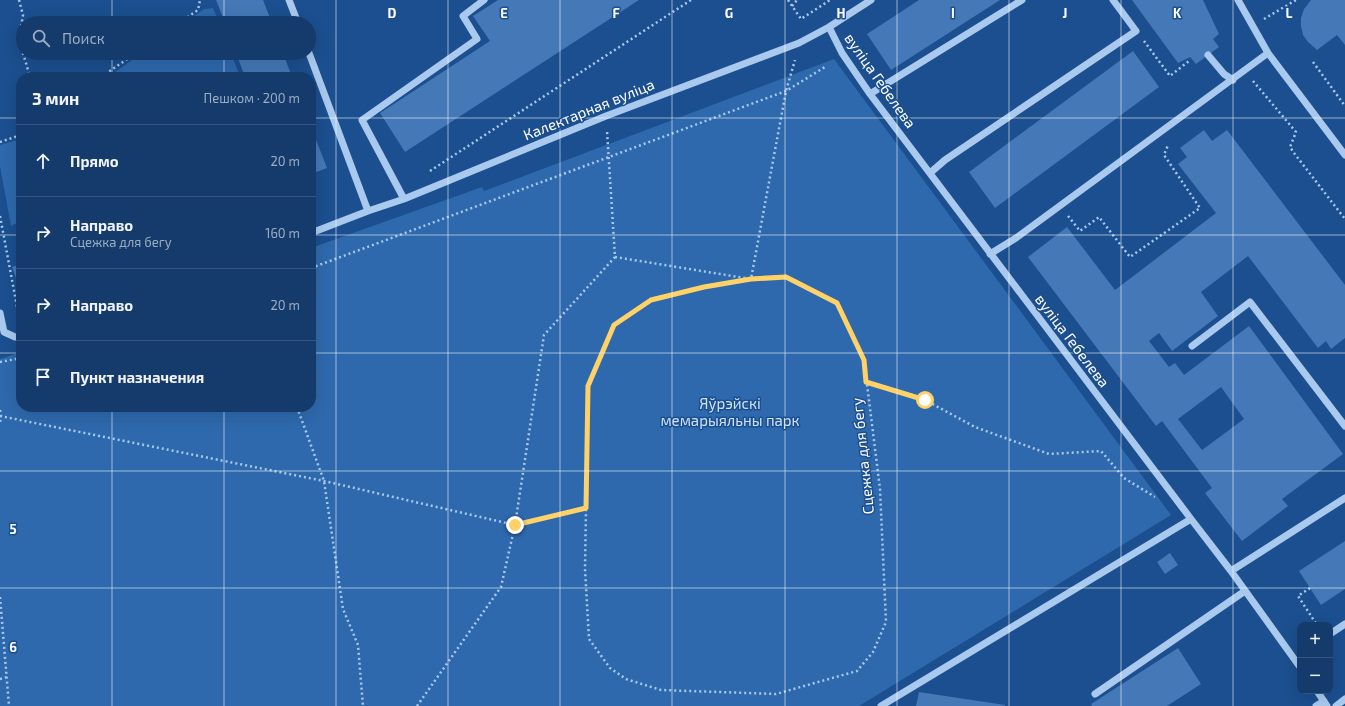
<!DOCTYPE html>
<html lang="ru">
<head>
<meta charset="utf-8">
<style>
	:root { --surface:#143b6b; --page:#1d4271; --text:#f1f3f6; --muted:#9dadc1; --line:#33557e }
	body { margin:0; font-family:"Exo 2",sans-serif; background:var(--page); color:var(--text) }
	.controls { position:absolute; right:12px; bottom:12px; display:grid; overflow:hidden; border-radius:8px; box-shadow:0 4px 16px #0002 }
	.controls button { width:36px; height:36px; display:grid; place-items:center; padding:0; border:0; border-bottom:1px solid var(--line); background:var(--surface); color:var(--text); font:20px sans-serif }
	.stop { position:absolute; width:12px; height:12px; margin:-9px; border:3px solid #ffd166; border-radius:50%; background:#fff }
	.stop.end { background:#ffd166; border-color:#fff; box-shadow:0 1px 4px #0008 }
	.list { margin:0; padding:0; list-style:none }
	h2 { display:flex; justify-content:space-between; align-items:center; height:52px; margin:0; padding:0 16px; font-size:17px }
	h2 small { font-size:13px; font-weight:400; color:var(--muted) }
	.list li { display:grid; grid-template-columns:26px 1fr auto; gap:12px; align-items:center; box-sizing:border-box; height:72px; padding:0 16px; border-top:1px solid var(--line) }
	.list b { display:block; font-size:15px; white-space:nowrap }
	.list p { margin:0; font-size:13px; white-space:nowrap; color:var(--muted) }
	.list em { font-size:13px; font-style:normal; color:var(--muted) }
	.icon { flex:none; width:22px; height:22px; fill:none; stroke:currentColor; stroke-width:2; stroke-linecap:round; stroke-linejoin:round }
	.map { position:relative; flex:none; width:1345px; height:706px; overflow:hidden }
	.search { position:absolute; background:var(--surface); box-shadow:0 4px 16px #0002; left:16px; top:16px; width:300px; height:44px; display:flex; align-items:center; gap:10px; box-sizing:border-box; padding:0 14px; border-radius:22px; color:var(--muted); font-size:15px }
	.panel { position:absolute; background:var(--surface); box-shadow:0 4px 16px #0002; left:16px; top:72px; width:300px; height:340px; border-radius:16px }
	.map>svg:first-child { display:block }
</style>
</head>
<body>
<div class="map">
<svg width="1345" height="706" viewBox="0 0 1345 706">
	<rect width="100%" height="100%" fill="#1b4f8f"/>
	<path fill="#2e69ad" d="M213 8 219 23H184L204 9Z
		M142 53H231L240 77H108Z
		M834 59 1171 515 859 706H0V359L21 352V407H311V248L482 187 484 191Z
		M21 139V221L11 226 0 166V145Z"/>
	<path fill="#4478b7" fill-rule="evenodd" d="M216 0H263L272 23H225Z
		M498 0H639L405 152 380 113 490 41 473 16Z
		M919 0H1000L891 70 867 34Z
		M1132 0H1203L1219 34 1213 39 1219 47 1196 64 1190 57 1178 63Z
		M1311 0H1345V45L1337 35 1317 50 1308 42 1303 35 1301 26V18L1304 9Z
		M1133 51 1159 87 995 208 969 172Z
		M236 53H283L292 77H245Z
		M311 127 327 168 311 174Z
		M1204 130 1212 141 1227 130 1345 285V338L1331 349 1326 341 1318 348 1248 256 1201 292 1218 316 1172 351 1159 333 1149 341 1169 367 1175 363 1184 375 1249 326 1343 454 1282 499 1288 506 1242 541 1205 493 1212 488 1162 421 1156 426 1028 257 1067 227 1115 290 1216 213 1178 164 1187 157 1180 148ZM1221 387 1244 419 1202 450 1178 419Z
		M21 264V292L12 267Z
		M1345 541V589L1321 605 1299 571Z
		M1170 553 1178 565 1165 574 1157 562Z
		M1178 648 1201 684 1167 706H1092L1091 704Z
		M919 692 1005 705V706H916Z"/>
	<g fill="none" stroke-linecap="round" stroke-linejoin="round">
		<path stroke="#a9c9ee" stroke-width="2.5" stroke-dasharray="2 3" stroke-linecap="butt" d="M19 0 23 15 19 38 23 52
			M788 0 801 19 830 0
			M792 6 797 0
			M1264 19 1296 0
			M179 23 198 10 200 0
			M1144 41 1170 76 1189 61
			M23 53 30 77
			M1313 62 1345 106
			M101 77 136 53
			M1253 81 1296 132 1290 147 1294 153 1345 219
			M0 142 21 135
			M430 171 691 0
			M0 216 18 312 21 311
			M1068 216 1080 231 1099 217 1130 257 1200 208 1164 155 1168 145
			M615 257 751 279 786 91 795 60
			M311 268 786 91 825 67
			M786 277 837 303 864 360 880 489 886 622 873 652 857 671 776 694 661 690 626 679 610 668 589 639 585 569 588 386 614 325 651 299 704 287 751 279Z
			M0 362 21 358
			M866 382 925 400 975 427 1049 454 1101 451 1124 478 1155 497
			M297 407 324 481 343 609 358 645 363 706
			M0 410 1 415 0 423
			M0 416 324 481 515 525 586 508
			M1310 588 1298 596 1317 625
			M0 597 9 706
			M0 679 7 677
			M417 706 501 587 515 525 544 335 615 257 607 131"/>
		<path stroke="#a9c9ee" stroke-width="7" d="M289 0 298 23
			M1238 0 1268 53 1345 155
			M829 27 842 53 870 94 1191 519 1231 571 1300 667
			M309 53 368 211
			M1208 55 1224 74 1233 80
			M870 94 1022 0
			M930 173 945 160 1136 31 1113 0
			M404 199 362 120 477 39 463 16 484 0
			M311 233 368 211 404 199 606 116 799 43 829 27 871 0
			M990 254 1016 238 1268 53
			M0 313 4 332 15 337H21
			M1192 346 1250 302 1345 426
			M1231 571 1345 498
			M1330 634 1345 624
			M1317 691 1327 706
			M1095 694 1245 591
			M881 706 1191 519
			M1316 706 1324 701
			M1336 706 1345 699"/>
	</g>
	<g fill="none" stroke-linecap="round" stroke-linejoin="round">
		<path stroke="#ffd166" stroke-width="5" d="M515 525 586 508 588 386 614 325 651 300 704 287 751 279 786 277 837 303 864 360 866 382 925 400"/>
	</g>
	<path fill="none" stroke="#fff" stroke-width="1" stroke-opacity="0.55" d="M112 0V23M224 0V23M336 0V706M448 0V706M560 0V706M672 0V706M785 0V706M897 0V706M1009 0V706M1121 0V706M1233 0V706M112 53V77M224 53V77M0 118H21M311 118H1345M0 235H21M311 235H1345M0 353H21M311 353H1345M112 407V706M224 407V706M0 471H1345M0 588H1345"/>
	<g text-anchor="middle" stroke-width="3" stroke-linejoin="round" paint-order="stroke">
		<g font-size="15" fill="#fff" stroke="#1b4f8f">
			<text transform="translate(880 81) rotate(55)" y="5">вуліца Гебелева</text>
			<text transform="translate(589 110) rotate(-22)" y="5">Калектарная вуліца</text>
			<text transform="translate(1072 341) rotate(53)" y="5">вуліца Гебелева</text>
			<text transform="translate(863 456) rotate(-96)" y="5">Сцежка для бегу</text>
		</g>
		<g font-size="15" fill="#cfe3fa" stroke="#1b4f8f">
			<text x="730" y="409">Яўрэйскі<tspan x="730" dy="17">мемарыяльны парк</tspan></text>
		</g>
	</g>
	<g font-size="13" text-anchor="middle" font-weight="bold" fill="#fff" stroke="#1b4f8f" stroke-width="3" stroke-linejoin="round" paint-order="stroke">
		<text x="392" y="18">D</text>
		<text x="504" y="18">E</text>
		<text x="616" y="18">F</text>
		<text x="729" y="18">G</text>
		<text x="841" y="18">H</text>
		<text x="953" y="18">I</text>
		<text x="1065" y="18">J</text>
		<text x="1177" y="18">K</text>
		<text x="1289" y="18">L</text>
		<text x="13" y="534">5</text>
		<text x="13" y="652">6</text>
	</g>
</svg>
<div class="controls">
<button>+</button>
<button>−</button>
</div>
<div class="stop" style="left:925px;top:400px"></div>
<div class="stop end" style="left:515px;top:525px"></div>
<div class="search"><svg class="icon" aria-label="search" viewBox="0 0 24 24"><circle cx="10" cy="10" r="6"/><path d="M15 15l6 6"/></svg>Поиск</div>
<section class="panel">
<h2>3 мин<small>Пешком · 200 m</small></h2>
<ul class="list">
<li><svg class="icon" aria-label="ahead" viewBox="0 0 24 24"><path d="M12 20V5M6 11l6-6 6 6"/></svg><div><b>Прямо</b></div><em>20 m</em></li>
<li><svg class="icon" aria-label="right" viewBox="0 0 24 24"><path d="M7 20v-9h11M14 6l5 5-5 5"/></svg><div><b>Направо</b><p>Сцежка для бегу</p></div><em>160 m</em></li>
<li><svg class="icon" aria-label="right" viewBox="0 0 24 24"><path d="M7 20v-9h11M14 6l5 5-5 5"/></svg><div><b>Направо</b></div><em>20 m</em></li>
<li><svg class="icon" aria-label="arrive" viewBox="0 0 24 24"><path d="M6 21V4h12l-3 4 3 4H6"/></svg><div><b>Пункт назначения</b></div></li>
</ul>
</section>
</div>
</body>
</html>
